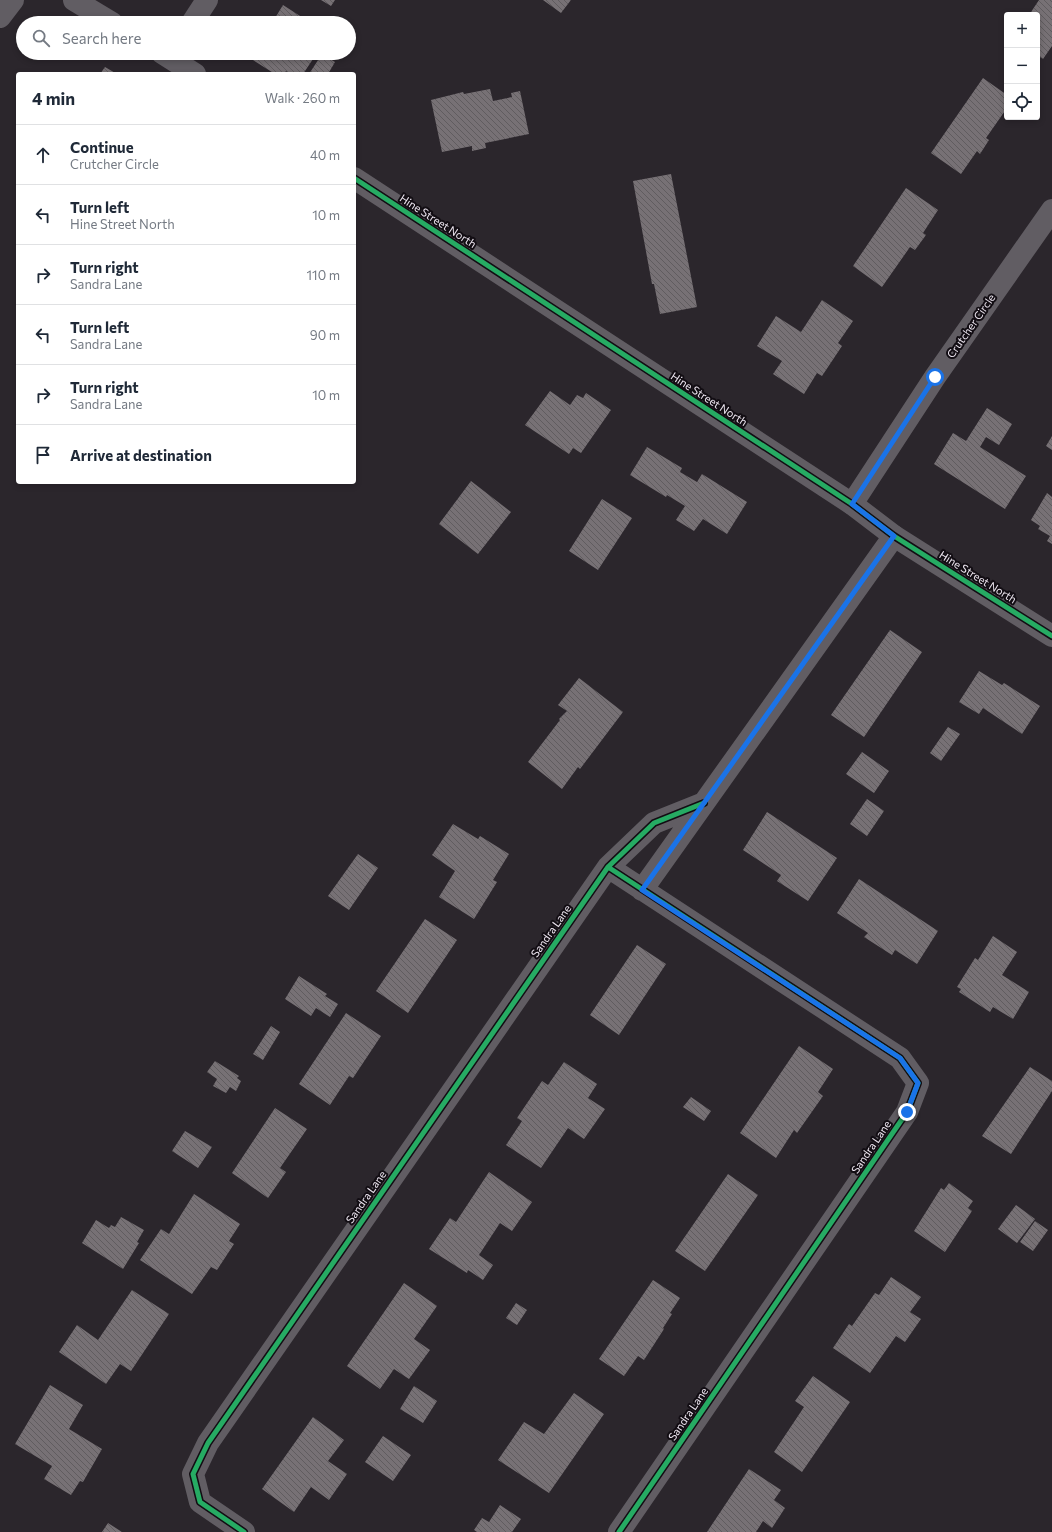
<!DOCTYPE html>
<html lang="en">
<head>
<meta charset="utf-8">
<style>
	:root { --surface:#fff; --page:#f2f2f3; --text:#1f2937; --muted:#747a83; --line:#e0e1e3 }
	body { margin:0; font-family:Commissioner,sans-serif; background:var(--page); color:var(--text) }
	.controls { position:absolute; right:12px; top:12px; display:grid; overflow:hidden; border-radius:4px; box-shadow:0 2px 6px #0003 }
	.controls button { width:36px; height:36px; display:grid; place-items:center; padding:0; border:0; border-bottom:1px solid var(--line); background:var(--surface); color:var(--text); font:20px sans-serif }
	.stop { position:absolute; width:12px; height:12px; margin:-9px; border:3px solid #1a73e8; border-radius:50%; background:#fff }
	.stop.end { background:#1a73e8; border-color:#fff; box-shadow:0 1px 4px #0008 }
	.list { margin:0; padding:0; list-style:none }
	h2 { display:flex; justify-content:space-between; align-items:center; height:52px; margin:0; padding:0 16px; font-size:17px }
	h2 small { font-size:13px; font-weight:400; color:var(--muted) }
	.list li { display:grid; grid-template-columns:26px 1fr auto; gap:12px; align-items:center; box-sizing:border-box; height:60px; padding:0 16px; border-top:1px solid var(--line) }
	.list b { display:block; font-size:15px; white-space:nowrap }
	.list p { margin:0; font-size:13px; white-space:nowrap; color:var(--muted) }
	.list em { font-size:13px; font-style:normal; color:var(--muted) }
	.icon { flex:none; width:22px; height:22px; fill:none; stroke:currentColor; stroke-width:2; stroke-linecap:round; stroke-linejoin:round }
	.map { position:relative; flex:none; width:1052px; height:1532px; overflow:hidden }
	.search { position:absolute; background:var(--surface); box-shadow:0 2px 6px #0003; left:16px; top:16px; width:340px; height:44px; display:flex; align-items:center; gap:10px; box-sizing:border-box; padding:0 14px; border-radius:22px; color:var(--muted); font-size:15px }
	.panel { position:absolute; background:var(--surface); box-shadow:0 2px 6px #0003; left:16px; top:72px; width:340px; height:412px; border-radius:4px }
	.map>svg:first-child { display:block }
</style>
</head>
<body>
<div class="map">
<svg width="1052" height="1532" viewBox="0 0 1052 1532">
	<defs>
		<pattern id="building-back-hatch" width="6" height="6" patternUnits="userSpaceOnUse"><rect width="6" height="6" fill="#777175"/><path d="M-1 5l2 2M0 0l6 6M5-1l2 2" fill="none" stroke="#605c5f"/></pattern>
	</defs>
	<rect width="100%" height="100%" fill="#2b262c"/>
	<path fill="url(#building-back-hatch)" d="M321 0H335L331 6Z
		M543 0H571L561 13Z
		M1039 0H1052V46L1043 59 1037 55V15H1029Z
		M283 5 311 23H272Z
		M258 53H317L303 74H290L286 71 284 74H275L253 60Z
		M322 54 335 62 328 74H309Z
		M105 67 117 74H100Z
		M983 78 1007 95V108L986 138 989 140 980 154 977 151 961 174 931 153Z
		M490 89 493 101 512 97 511 93 520 91 529 134 485 143 486 148 472 151V146L442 152 431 100 463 92 464 94Z
		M671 174 697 307 660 314 654 284H652L633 181Z
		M906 188 938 210 923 233 926 235 915 250 910 247 882 287 853 266Z
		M822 300 853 321 838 343 842 346 822 376 817 373 804 394 773 374 782 361 757 346 776 316 801 332Z
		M550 391 570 405 577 395 583 398 586 393 611 410 581 453 573 448 569 454 525 425Z
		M987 408 1012 424 999 445 986 437 980 447 1026 476 1005 509 934 464 953 433 966 441Z
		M1052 436V450L1046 446Z
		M647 447 682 468 680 472 697 482 702 474 747 502 727 534 703 519 694 531 676 520 685 506 667 495 666 497 630 475Z
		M471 481 511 512 478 554 439 524Z
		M1047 493 1052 497V544L1047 541 1050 536 1038 529 1040 526 1031 520Z
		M602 499 632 518 598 570 569 551Z
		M890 630 922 652 864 737 831 715Z
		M979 671 1002 685 1004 683 1040 706 1022 734 983 708 979 714 959 702Z
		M579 678 623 712 580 769 578 767 562 789 528 762 560 720 559 719 567 711 558 705Z
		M948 727 960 734 941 761 930 753Z
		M862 752 889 771 874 793 846 774Z
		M867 799 884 811 867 836 850 824Z
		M767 812 837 858 808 901 777 881 781 875 743 850Z
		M453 824 478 839 480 836 509 854 493 880 497 882 474 919 439 897 455 871 432 855Z
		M358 854 378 868 349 910 328 896Z
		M859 879 938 931 917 964 895 950 892 955 864 937 868 933 837 913Z
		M425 919 457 940 408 1013 376 991Z
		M993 936 1017 952 1002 975 1029 992 1013 1019 993 1007 990 1012 959 992 961 989 957 987 975 958 978 960Z
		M637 945 666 964 619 1035 590 1015Z
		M299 976 327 994 325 996 338 1004 330 1017 316 1008 311 1016 285 999Z
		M346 1013 381 1036 353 1078 349 1076 330 1105 299 1084Z
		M271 1026 280 1032 263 1060 253 1054Z
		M799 1046 833 1069 818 1092 823 1096 797 1133 794 1130 776 1158 740 1133Z
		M215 1061 239 1076 237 1078 241 1081 236 1091 230 1087 226 1093 213 1086 217 1079 207 1072Z
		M564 1062 597 1084 588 1098 605 1109 584 1139 568 1128 541 1168 506 1145 522 1121 517 1118 542 1081 548 1085Z
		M1030 1067 1052 1081V1091L1011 1154 982 1136Z
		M691 1097 711 1111 704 1121 683 1107Z
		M275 1108 307 1129 280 1168 286 1172 268 1198 232 1173Z
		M185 1131 212 1147 198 1168 172 1151Z
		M489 1172 532 1202 512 1231 500 1223 479 1255 493 1265 483 1280 468 1270 467 1273 429 1249 450 1218 456 1222Z
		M728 1174 758 1195 705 1271 675 1251Z
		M949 1183 973 1201 968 1208 972 1211 945 1252 914 1231 941 1188 944 1190Z
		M194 1194 240 1224 229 1241 234 1244 217 1270 211 1267 192 1294 140 1260 161 1229 169 1234Z
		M1016 1205 1035 1219 1017 1243 998 1229Z
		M121 1217 144 1230 137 1242 139 1243 123 1269 82 1243 96 1220 109 1228 111 1225 115 1227Z
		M1035 1221 1048 1230 1033 1251 1020 1242Z
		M891 1277 921 1297 910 1312 921 1319 905 1342 896 1336 870 1373 833 1348 849 1324 852 1326 875 1293 879 1295Z
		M653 1280 680 1298 670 1313 672 1314 663 1328 664 1329 644 1360 638 1356 624 1376 599 1359Z
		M404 1283 437 1306 414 1339 430 1350 409 1379 394 1369 380 1389 347 1366Z
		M132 1290 169 1314 131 1371 120 1364 106 1384 59 1352 77 1325 98 1340Z
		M516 1303 527 1310 517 1325 506 1318Z
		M813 1376 850 1402 802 1472 774 1452 804 1407 795 1401Z
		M50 1385 83 1405 69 1429 102 1449 83 1482 80 1481 71 1495 44 1479 52 1466 15 1444Z
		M414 1386 437 1401 423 1423 400 1409Z
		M574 1393 604 1414 549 1493 498 1460 524 1422 544 1434Z
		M313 1417 344 1440 328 1461 347 1474 329 1500 311 1487 294 1512 262 1489Z
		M383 1436 411 1455 393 1481 365 1462Z
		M749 1469 781 1490 774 1500 785 1508 772 1528 763 1521 756 1532H707Z
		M500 1505 521 1519 512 1532H477L474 1530 482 1518 489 1522Z
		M108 1523 122 1532H102Z"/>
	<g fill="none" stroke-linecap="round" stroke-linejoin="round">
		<path stroke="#615d63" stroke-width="22" d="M0 17 13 0
			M192 23 207 0
			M852 504 935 377 1052 210
			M608 867 900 1058 918 1083 907 1112 619 1532
			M642 890 894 536
			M244 1532 200 1502 193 1474 208 1443 608 867 654 823 704 803"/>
		<path stroke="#615d63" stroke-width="22" d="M74 0 112 23
			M162 53 195 74
			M354 178 852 504 894 536 1052 636"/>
		<defs>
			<path id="cycleway" d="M354 178 852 504 894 536 1052 636
				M608 867 900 1058 918 1083 907 1112 619 1532
				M244 1532 200 1502 193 1474 208 1443 608 867 654 823 704 803"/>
		</defs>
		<use href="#cycleway" stroke="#120d13" stroke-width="8"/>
		<use href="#cycleway" stroke="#26ab63" stroke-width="5"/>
	</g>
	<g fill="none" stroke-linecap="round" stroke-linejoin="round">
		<path stroke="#1a73e8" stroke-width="5" d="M907 1112 918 1083 900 1058 642 890 894 536 852 504 935 377"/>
	</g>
	<g text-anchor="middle" stroke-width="4" stroke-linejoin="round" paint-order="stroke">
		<g font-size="11" fill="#efe8f2" stroke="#120d13">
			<text transform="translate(438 221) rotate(33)" y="4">Hine Street North</text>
			<text transform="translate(971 326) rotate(-55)" y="4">Crutcher Circle</text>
			<text transform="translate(709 399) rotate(33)" y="4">Hine Street North</text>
			<text transform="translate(978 577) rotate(32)" y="4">Hine Street North</text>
			<text transform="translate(551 931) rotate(-55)" y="4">Sandra Lane</text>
			<text transform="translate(871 1147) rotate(-56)" y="4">Sandra Lane</text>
			<text transform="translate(366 1197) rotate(-55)" y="4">Sandra Lane</text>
			<text transform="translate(688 1414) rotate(-56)" y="4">Sandra Lane</text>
		</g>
	</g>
</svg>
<div class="controls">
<button>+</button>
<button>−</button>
<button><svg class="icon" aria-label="locate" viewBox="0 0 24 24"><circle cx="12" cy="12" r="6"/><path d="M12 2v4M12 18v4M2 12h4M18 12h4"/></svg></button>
</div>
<div class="stop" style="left:935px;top:377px"></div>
<div class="stop end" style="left:907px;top:1112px"></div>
<div class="search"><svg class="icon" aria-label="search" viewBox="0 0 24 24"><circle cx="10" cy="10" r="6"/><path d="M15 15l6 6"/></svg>Search here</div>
<section class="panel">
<h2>4 min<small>Walk · 260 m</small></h2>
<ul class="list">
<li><svg class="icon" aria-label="ahead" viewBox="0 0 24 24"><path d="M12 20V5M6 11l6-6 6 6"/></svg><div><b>Continue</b><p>Crutcher Circle</p></div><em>40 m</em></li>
<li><svg class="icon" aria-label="left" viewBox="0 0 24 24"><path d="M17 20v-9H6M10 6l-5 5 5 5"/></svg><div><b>Turn left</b><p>Hine Street North</p></div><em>10 m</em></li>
<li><svg class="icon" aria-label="right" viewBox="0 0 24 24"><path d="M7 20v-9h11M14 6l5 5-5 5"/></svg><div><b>Turn right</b><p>Sandra Lane</p></div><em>110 m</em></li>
<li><svg class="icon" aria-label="left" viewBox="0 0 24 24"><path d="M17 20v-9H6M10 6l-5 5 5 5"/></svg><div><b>Turn left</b><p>Sandra Lane</p></div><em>90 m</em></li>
<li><svg class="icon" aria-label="right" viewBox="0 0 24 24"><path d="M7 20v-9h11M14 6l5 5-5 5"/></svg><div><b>Turn right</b><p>Sandra Lane</p></div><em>10 m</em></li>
<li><svg class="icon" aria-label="arrive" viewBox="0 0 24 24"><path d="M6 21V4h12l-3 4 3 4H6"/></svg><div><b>Arrive at destination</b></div></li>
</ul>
</section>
</div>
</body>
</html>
